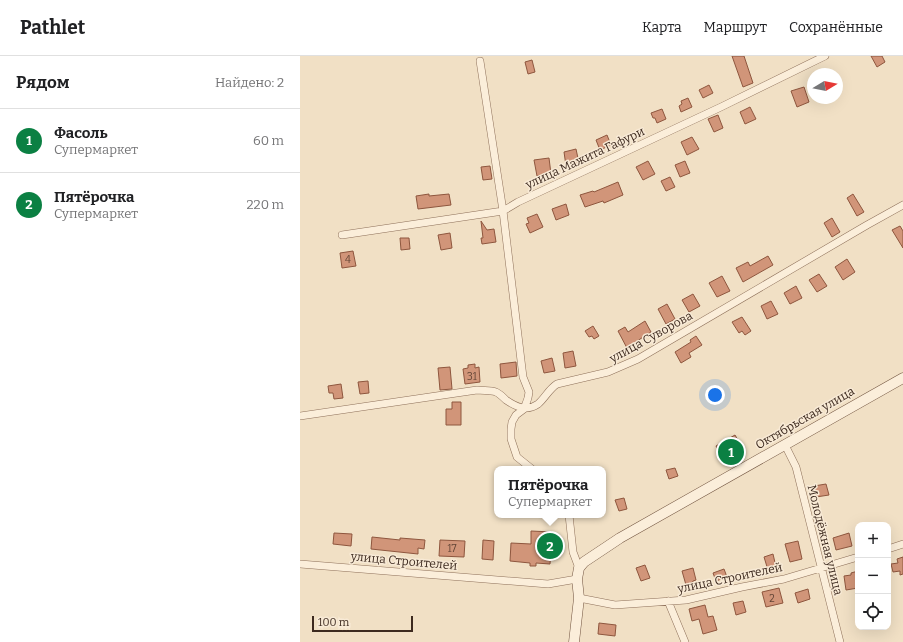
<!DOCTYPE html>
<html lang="ru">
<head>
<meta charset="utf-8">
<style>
	:root { --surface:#fff; --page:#f2f2f2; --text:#202124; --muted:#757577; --line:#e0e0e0; --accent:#0b8043 }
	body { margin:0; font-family:Bitter,serif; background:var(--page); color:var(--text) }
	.controls { position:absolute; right:12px; bottom:12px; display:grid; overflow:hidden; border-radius:8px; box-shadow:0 4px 16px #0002 }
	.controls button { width:36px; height:36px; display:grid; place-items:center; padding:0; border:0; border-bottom:1px solid var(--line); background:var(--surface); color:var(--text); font:20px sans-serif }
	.compass { position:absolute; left:507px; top:12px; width:36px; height:36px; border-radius:50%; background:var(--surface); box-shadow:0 4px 16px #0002; rotate:80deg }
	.scale { position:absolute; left:12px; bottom:10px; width:101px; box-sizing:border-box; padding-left:4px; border:2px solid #3d2a1f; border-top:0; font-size:11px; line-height:14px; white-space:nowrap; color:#3d2a1f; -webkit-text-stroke:3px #f8ead6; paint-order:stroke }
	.you { position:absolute; left:415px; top:339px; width:14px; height:14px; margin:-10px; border:3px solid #fff; border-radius:50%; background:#1a73e8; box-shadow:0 0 0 6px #1a73e833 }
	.badge { display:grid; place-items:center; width:26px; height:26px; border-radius:50%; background:var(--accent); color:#fff; font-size:13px; font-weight:700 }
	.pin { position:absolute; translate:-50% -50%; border:2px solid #fff; box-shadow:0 1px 4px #0006 }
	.popup { position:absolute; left:194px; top:410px; width:112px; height:52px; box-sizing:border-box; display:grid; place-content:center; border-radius:8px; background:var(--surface); filter:drop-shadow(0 1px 3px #0005); font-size:13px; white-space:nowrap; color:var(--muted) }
	.popup b { font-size:15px; color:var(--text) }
	.popup::after { content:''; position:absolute; left:50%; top:100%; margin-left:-8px; border:8px solid transparent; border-top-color:var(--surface) }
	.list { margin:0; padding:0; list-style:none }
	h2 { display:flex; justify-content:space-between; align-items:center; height:52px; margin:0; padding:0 16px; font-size:17px }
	h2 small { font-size:13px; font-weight:400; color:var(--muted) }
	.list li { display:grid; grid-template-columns:26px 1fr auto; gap:12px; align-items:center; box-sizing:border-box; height:64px; padding:0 16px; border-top:1px solid var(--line) }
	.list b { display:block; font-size:15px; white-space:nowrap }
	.list p { margin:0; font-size:13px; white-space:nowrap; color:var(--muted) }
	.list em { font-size:13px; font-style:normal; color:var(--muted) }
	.icon { flex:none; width:22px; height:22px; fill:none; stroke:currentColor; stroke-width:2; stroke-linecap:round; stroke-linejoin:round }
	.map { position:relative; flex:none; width:603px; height:586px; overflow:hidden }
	header { display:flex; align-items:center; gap:24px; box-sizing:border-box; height:56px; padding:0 20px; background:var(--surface); border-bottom:1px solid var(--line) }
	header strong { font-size:19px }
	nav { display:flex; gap:22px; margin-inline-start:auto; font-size:14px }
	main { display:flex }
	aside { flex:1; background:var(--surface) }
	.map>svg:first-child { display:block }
</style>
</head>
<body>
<header>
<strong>Pathlet</strong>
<nav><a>Карта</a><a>Маршрут</a><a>Сохранённые</a></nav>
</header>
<main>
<aside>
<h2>Рядом<small>Найдено: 2</small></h2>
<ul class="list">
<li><span class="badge">1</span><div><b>Фасоль</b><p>Супермаркет</p></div><em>60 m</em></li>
<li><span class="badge">2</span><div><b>Пятёрочка</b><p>Супермаркет</p></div><em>220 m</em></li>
</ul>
</aside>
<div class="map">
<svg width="603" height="586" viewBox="0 0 603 586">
	<rect width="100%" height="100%" fill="#f1e0c5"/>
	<path fill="#d19579" stroke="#8e563e" d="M432 0H444L453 27 443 31Z
		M571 0H582L585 6 577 11Z
		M232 4 235 16 228 18 225 6Z
		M409 29 413 37 403 42 399 34Z
		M504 31 509 46 497 51 491 35Z
		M388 42 392 51 381 56 379 50 382 48 381 45Z
		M450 51 456 63 445 68 440 56Z
		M362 53 366 63 357 67 355 62H353L351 57Z
		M418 59 423 72 414 76 408 63Z
		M307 79 311 89 300 94 296 84Z
		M392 81 399 93 387 99 381 86Z
		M276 93 279 107 266 110 264 96Z
		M249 102 251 118 237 120 234 104Z
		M348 105 355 118 343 124 336 111Z
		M385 105 390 117 380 121 375 109Z
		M190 110 192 123 183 124 181 111Z
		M370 121 375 131 366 135 361 125Z
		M318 126 323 139 304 147 303 145 285 151 280 139 293 135 294 136Z
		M129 138V140L149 138 151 149 118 153 116 140Z
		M553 138 564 156 557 160 547 142Z
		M266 148 269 159 256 164 252 153Z
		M237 158 243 171 230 177 226 168 229 167 227 162Z
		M532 162 540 176 532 181 524 167Z
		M181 165 187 174 194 173 196 186 182 188 181 182H183Z
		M600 170 603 175V192L592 174Z
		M150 177 152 192 141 194 138 179Z
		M100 182H109L110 193 101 194Z
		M53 195 56 210 42 212 40 197Z
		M468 200 473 209 443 226 436 212 448 206 450 210Z
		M547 203 555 216 543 224 535 211Z
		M519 218 527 230 517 236 509 224Z
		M422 220 430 235 417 241 409 227Z
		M496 230 502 242 490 248 484 237Z
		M393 238 400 250 389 256 382 244Z
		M471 245 478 258 467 263 461 250Z
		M367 248 375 263 366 268 358 253Z
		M442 261 451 275 445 279 442 275 439 277 432 266Z
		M345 265 351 276 334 287 335 290 328 294 318 275 325 271 328 276Z
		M293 270 299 280 294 283 292 280 289 281 285 275Z
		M396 280 402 289 389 297 391 301 381 307 375 296 391 286 390 284Z
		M273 295 276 310 265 312 263 297Z
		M252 302 255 315 244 317 241 305Z
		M216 306 217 320 201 322 200 308Z
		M175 308V312L179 311 180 326 165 328 163 313 168 312V309Z
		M150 311 152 333 140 334 138 312Z
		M68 325 69 337 60 338 58 326Z
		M41 328 43 342 34 343 33 337H29L28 330Z
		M152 346H161V369H146V353H152Z
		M435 379 443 393 424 404 416 390Z
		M375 412 378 420 369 423 366 414Z
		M526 428 529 439 516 441 514 430Z
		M324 442 327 453 319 455 315 444Z
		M231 475 252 476 250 508 236 507V510H230V507L210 505 211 487 231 488Z
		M34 477 52 478 51 490 33 488Z
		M549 477 552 490 536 494 533 482Z
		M72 481 100 484V482L125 484 124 493 118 492V498L71 493Z
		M140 484 165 485 164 501 139 500Z
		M183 484 194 485 193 504 182 503Z
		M498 485 502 503 490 506 485 488Z
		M473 498 476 511 468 514 464 501Z
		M603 501V518L600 519V515L593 516 591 508 598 507 597 503Z
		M345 509 350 522 341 525 336 512Z
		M393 512 396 524 393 525V526L386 529 382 515Z
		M424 513 427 521 416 525 413 517Z
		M558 515V532L546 534 544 520 551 519V517Z
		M479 532 483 547 466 551 462 536Z
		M508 533 510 543 498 547 495 537Z
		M443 545 446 556 436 559 433 547Z
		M405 549 408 561 413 560 417 574 403 578 399 563 392 565 389 553Z
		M299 567 316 569 315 580 298 578Z"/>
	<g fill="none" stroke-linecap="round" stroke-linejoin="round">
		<defs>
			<path id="street" d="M180 5 203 155 223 321 229 336 228 342 224 353 216 359 212 366 211 373V383L217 401 232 413
				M42 179 203 155 218 146 421 51 525 0
				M0 360 177 334C184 335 190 334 196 336 200 338 203 341 206 344 216 351 227 356 238 348 245 342 249 333 257 328L308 316 338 303 567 169 603 149
				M485 389 496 411 540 586
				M269 459 273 496 279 512
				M588 493 603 488
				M0 508 248 528 277 523
				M279 542 315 549 386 544 442 531 484 523 558 501
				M368 545 385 586"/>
			<path id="secondary" d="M274 586 279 542 277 523 279 512 284 506 320 482 603 322"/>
		</defs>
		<use href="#street" stroke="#8e705a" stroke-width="8"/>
		<use href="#secondary" stroke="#6f513d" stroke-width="11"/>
		<use href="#street" stroke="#fbeeda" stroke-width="7"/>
		<use href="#secondary" stroke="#fbeeda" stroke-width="10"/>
	</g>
	<g text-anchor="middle" stroke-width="3" stroke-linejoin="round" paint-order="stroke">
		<g font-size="10" fill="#624536">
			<text x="48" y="207">4</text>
			<text x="172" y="324">31</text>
			<text x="152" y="496">17</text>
			<text x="472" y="546">2</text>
		</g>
		<g font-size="12" fill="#3d2a1f" stroke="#f8ead6">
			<text transform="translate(285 102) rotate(-25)" y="4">улица Мажита Гафури</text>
			<text transform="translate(351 281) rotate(-29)" y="4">улица Суворова</text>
			<text transform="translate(505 362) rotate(-30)" y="4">Октябрьская улица</text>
			<text transform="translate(525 484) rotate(76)" y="4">Молодёжная улица</text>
			<text transform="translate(104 505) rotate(5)" y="4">улица Строителей</text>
			<text transform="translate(430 522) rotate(-12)" y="4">улица Строителей</text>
		</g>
	</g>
</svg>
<div class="controls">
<button>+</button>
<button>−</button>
<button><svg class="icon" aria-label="locate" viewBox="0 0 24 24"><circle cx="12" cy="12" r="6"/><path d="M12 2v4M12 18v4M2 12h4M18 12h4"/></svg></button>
</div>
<svg class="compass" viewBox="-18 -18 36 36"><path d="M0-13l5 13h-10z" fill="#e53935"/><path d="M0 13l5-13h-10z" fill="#757577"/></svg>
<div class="scale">100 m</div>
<div class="you"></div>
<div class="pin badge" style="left:431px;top:396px">1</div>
<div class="pin badge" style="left:250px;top:490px">2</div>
<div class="popup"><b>Пятёрочка</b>Супермаркет</div>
</div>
</main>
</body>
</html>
